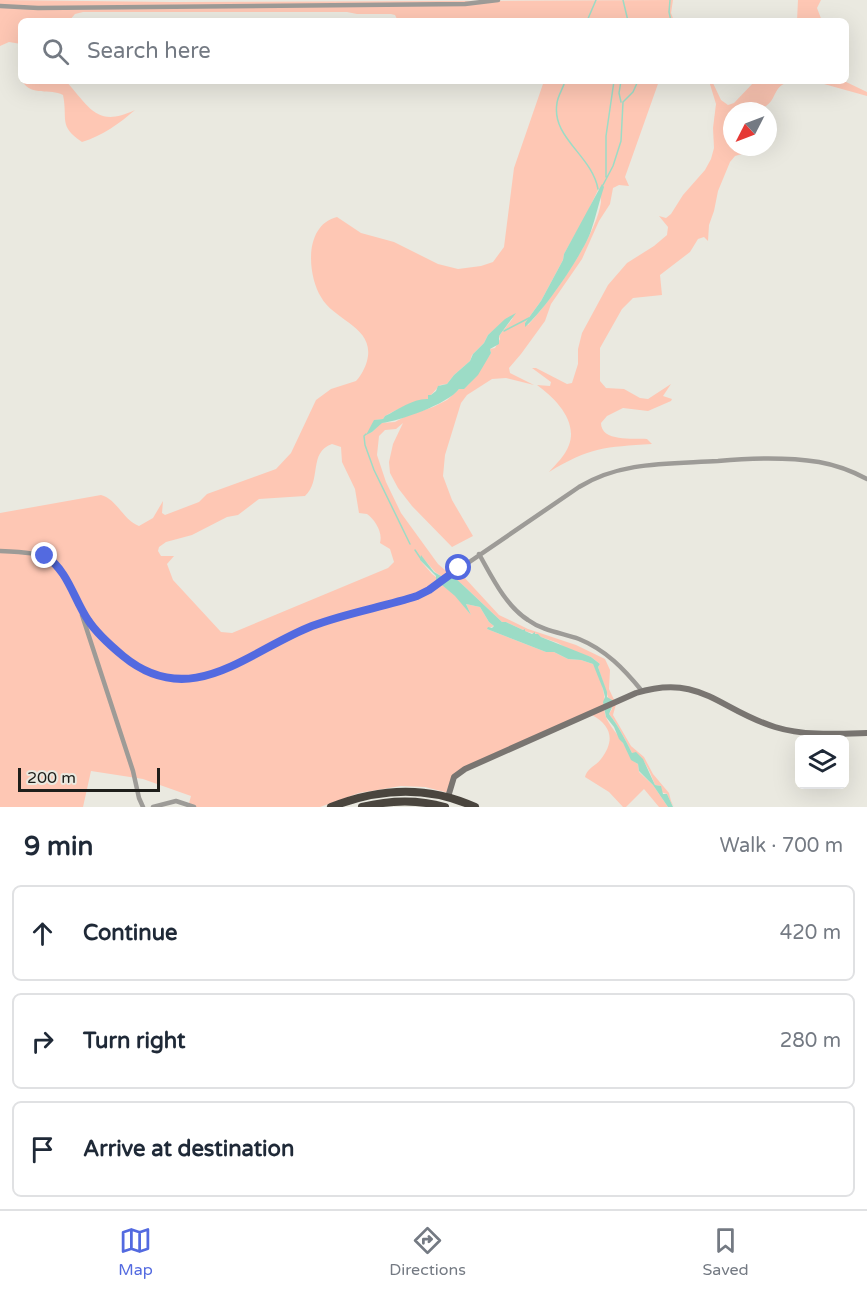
<!DOCTYPE html>
<html lang="en">
<head>
<meta charset="utf-8">
<style>
	:root { --surface:#fff; --page:#f2f2f3; --text:#1f2937; --muted:#747a83; --line:#e0e1e3; --accent:#536ae0 }
	body { margin:0; font-family:"Varela Round",sans-serif; background:var(--page); color:var(--text) }
	.controls { position:absolute; right:18px; bottom:18px; display:grid; overflow:hidden; border-radius:9px; box-shadow:0 6px 24px #0002 }
	.controls button { width:54px; height:54px; display:grid; place-items:center; padding:0; border:0; border-bottom:2px solid var(--line); background:var(--surface); color:var(--text); font:30px sans-serif }
	.compass { position:absolute; left:723px; top:102px; width:54px; height:54px; border-radius:50%; background:var(--surface); box-shadow:0 6px 24px #0002; rotate:228deg }
	.scale { position:absolute; left:18px; bottom:15px; width:142px; box-sizing:border-box; padding-left:6px; border:3px solid #1e1e1a; border-top:0; font-size:16px; line-height:21px; white-space:nowrap; color:#1e1e1a; -webkit-text-stroke:4px #eae9e0; paint-order:stroke }
	.stop { position:absolute; width:18px; height:18px; margin:-14px; border:4px solid #536ae0; border-radius:50%; background:#fff }
	.stop.end { background:#536ae0; border-color:#fff; box-shadow:0 2px 6px #0008 }
	.list { margin:0; padding:0; list-style:none }
	h2 { display:flex; justify-content:space-between; align-items:center; height:78px; margin:0; padding:0 24px; font-size:26px }
	h2 small { font-size:20px; font-weight:400; color:var(--muted) }
	.list li { display:grid; grid-template-columns:39px 1fr auto; gap:18px; align-items:center; box-sizing:border-box; height:96px; margin:0 12px 12px; padding:0 12px; border:2px solid var(--line); border-radius:9px }
	.list b { display:block; font-size:22px; white-space:nowrap }
	.list em { font-size:20px; font-style:normal; color:var(--muted) }
	.icon { flex:none; width:33px; height:33px; fill:none; stroke:currentColor; stroke-width:2; stroke-linecap:round; stroke-linejoin:round }
	.map { position:relative; flex:none; width:867px; height:807px; overflow:hidden }
	.search { position:absolute; background:var(--surface); box-shadow:0 6px 24px #0002; left:18px; right:18px; top:18px; height:66px; display:flex; align-items:center; gap:15px; box-sizing:border-box; padding:0 21px; border-radius:9px; color:var(--muted); font-size:22px }
	.sheet { height:402px; background:var(--surface) }
	nav { display:flex; justify-content:space-around; align-items:center; box-sizing:border-box; height:84px; border-top:2px solid var(--line); background:var(--surface); font-size:16px; color:var(--muted) }
	nav a { display:grid; justify-items:center; gap:3px }
	nav .on { color:var(--accent) }
	.map>svg:first-child { display:block }
</style>
</head>
<body>
<div class="map">
<svg width="867" height="807" viewBox="0 0 867 807">
	<rect width="100%" height="100%" fill="#eae9e0"/>
	<path fill="#fec7b4" fill-rule="evenodd" d="M0 0 171 2 673 0 671 13 674 21H398L395 15 391 14H357L347 12H83L75 14 69 21H21V44L9 42 0 46Z
		M798 0H821L817 8 822 21H797Z
		M22 81H66C90 108 97 128 135 110 120 123 102 136 82 142 58 126 68 119 63 95 50 88 32 97 22 81Z
		M544 81H659L625 177 629 186 619 185 613 188 610 204 599 221 582 259 551 304 545 321 521 354 509 368 510 373 534 385 506 378 492 379 467 395 461 403 445 455 443 476 452 500 473 536 452 547 412 506 398 488 390 473 389 462 393 444 403 423 396 429 385 430 379 436 377 455 386 482 401 513 438 564 445 570H451L463 576 499 615 528 629 576 645 605 659 610 670 609 689 616 704 613 715 631 746 644 757 653 774 669 793 671 801 674 807 670 801 667 794 661 792V786L655 785C650 773 645 756 632 753 625 739 619 727 609 714L612 709 598 667 600 664 591 657 571 651 558 643 541 637 537 634 524 631 525 629 523 630 506 622H502L465 587 453 577 441 576 435 572 422 557 420 560 432 574 436 577V580L456 596 471 615 466 604 480 607 489 622 494 626 487 629 546 652H554L568 659 581 660 593 664C598 673 603 685 604 695 605 702 603 709 606 717 609 725 619 736 623 743 628 751 629 759 638 764L639 772 653 785 668 807H659L644 789 626 807H623L609 792 585 777C587 768 596 766 601 759 615 741 612 726 592 715L457 774 449 793 425 787 401 786 359 793 320 807H188L191 796 143 779 91 771 83 807H0V513L101 495C117 499 123 520 139 526L153 518 163 501 162 513 165 515 199 502 207 494 276 469 291 453 316 400 331 389 356 381C361 376 365 368 367 361 376 327 334 321 321 297 307 274 304 225 337 217L361 233 394 242 438 264 458 269 481 266 493 262 504 247 514 168ZM599 188C599 192 601 198 601 202 596 237 552 299 528 325L525 323 541 301 563 260 564 254 586 215ZM513 318 499 336 500 339 495 348 490 349 491 353 474 378 468 385 459 389 447 400 433 407 404 417 395 422 381 423 372 432 366 434 369 432 375 420 383 419 385 416C400 408 413 401 429 399V395H431L440 385 447 384 454 375 470 361 472 355 484 343 488 335 504 321ZM332 444 341 447 342 462 355 489 359 513 367 514C375 520 383 532 380 543L390 549 394 562 388 568 232 633 221 632 173 580 167 564 174 556H161L158 551 159 547 166 542 192 535 227 517 238 515 259 499 305 496C322 481 308 452 332 444Z
		M709 81H712L721 100 728 105 734 103 755 81H844L867 92V96L824 84 790 82C773 85 777 99 766 106 756 112 744 111 732 111V147H750L749 152 735 156 730 162 718 191 714 211 709 225 708 241 704 237 698 239 690 252 660 275 662 295 633 298 622 309 600 348V381L606 388 624 389 640 398 648 399 671 384 663 396 672 399 671 401 648 411 623 408 607 416 601 423C601 442 633 438 647 439L652 444C605 447 590 447 549 472 556 464 565 456 569 445 578 421 555 398 537 385L550 386 551 382 532 368H536L567 384 572 383 578 364V349L582 333 608 285 627 263 654 246 667 235 668 227 659 216 666 218 671 214 683 195 705 170 711 159 714 148 713 128 716 104Z"/>
	<path fill="#9cdcc6" d="M602 184 604 187C599 202 596 216 591 231 583 254 544 311 525 327V323L541 301 563 260 564 254Z
		M516 313 499 336V344L490 349 491 353 478 375 464 389H459C448 404 399 421 382 423L372 432 366 435 374 420 383 419 385 416C399 409 414 398 428 399V395H431L436 391 438 386 447 384 454 375 470 361 473 354 484 343 488 335 505 319Z
		M421 555 434 572 441 576 455 578 465 587 502 622H506L523 630 525 629V631L532 634 535 632V634H538L541 637 591 657 600 664 598 667 607 692V697L612 700 613 705 609 714C619 727 625 739 632 753L636 752 643 759 655 785 661 786 663 794H667L673 807H668L653 785 639 771 638 764 631 760 623 743 619 739 614 727 606 717 603 702 605 697 603 689 593 664 581 660 568 659 554 652H546L487 629 488 627 492 628 494 626 489 622 480 607 466 604 471 615 455 596 436 580V576L420 560Z"/>
	<g fill="none" stroke-linecap="round" stroke-linejoin="round">
		<path stroke="#9cdcc6" stroke-width="1.5" d="M623 0 628 21
			M670 0 669 12 671 21
			M587 21 596 0
			M565 81C563 89 558 95 557 103 551 138 592 155 598 189
			M621 81 619 93 621 102
			M606 177V136L614 81
			M603 185 613 166 621 141 623 102 633 92 638 81
			M504 331 529 318
			M366 434 364 436 365 445 374 470 410 544
			M415 550 421 559"/>
		<path stroke="#9d9b97" stroke-width="4.5" d="M0 6 38 8 465 4 498 0
			M0 551C52 553 57 556 78 605
			M479 554C492 577 505 605 528 620 543 631 562 633 579 639 606 650 624 669 642 691
			M77 603 88 620 102 636 125 657 143 669 154 674 175 679 206 676 226 669 315 625 424 593 579 487C621 461 670 464 718 461 751 458 786 457 819 462 836 465 852 471 867 479
			M82 615 133 771 139 798 143 807
			M153 807 176 801 194 807"/>
		<path stroke="#797571" stroke-width="6" d="M448 797 454 777 465 769 636 693C701 673 719 710 775 727 804 736 837 734 867 733"/>
		<path stroke="#4a453e" stroke-width="8" d="M331 807C379 788 427 785 475 807
			M362 807C390 800 417 799 445 807"/>
	</g>
	<g fill="none" stroke-linecap="round" stroke-linejoin="round">
		<path stroke="#536ae0" stroke-width="8" d="M45 556C68 570 74 600 88 620 97 634 111 646 123 656 191 712 248 651 312 626 346 613 383 607 417 596L429 590 459 568"/>
	</g>
</svg>
<div class="controls">
<button><svg class="icon" aria-label="layers" viewBox="0 0 24 24"><path d="M12 4l9 5-9 5-9-5zM3 14l9 5 9-5"/></svg></button>
</div>
<svg class="compass" viewBox="-18 -18 36 36"><path d="M0-13l5 13h-10z" fill="#e53935"/><path d="M0 13l5-13h-10z" fill="#747a83"/></svg>
<div class="scale">200 m</div>
<div class="stop" style="left:459px;top:568px"></div>
<div class="stop end" style="left:45px;top:556px"></div>
<div class="search"><svg class="icon" aria-label="search" viewBox="0 0 24 24"><circle cx="10" cy="10" r="6"/><path d="M15 15l6 6"/></svg>Search here</div>
</div>
<section class="sheet">
<h2>9 min<small>Walk · 700 m</small></h2>
<ul class="list">
<li><svg class="icon" aria-label="ahead" viewBox="0 0 24 24"><path d="M12 20V5M6 11l6-6 6 6"/></svg><div><b>Continue</b></div><em>420 m</em></li>
<li><svg class="icon" aria-label="right" viewBox="0 0 24 24"><path d="M7 20v-9h11M14 6l5 5-5 5"/></svg><div><b>Turn right</b></div><em>280 m</em></li>
<li><svg class="icon" aria-label="arrive" viewBox="0 0 24 24"><path d="M6 21V4h12l-3 4 3 4H6"/></svg><div><b>Arrive at destination</b></div></li>
</ul>
</section>
<nav>
<a class="on"><svg class="icon" aria-label="map" viewBox="0 0 24 24"><path d="M3 6l6-2 6 2 6-2v14l-6 2-6-2-6 2zM9 4v14M15 6v14"/></svg>Map</a>
<a><svg class="icon" aria-label="directions" viewBox="0 0 24 24"><path d="M12 3l9 9-9 9-9-9zM9 14v-3h6M13 9l2 2-2 2"/></svg>Directions</a>
<a><svg class="icon" aria-label="saved" viewBox="0 0 24 24"><path d="M7 4h10v16l-5-4-5 4z"/></svg>Saved</a>
</nav>
</body>
</html>
